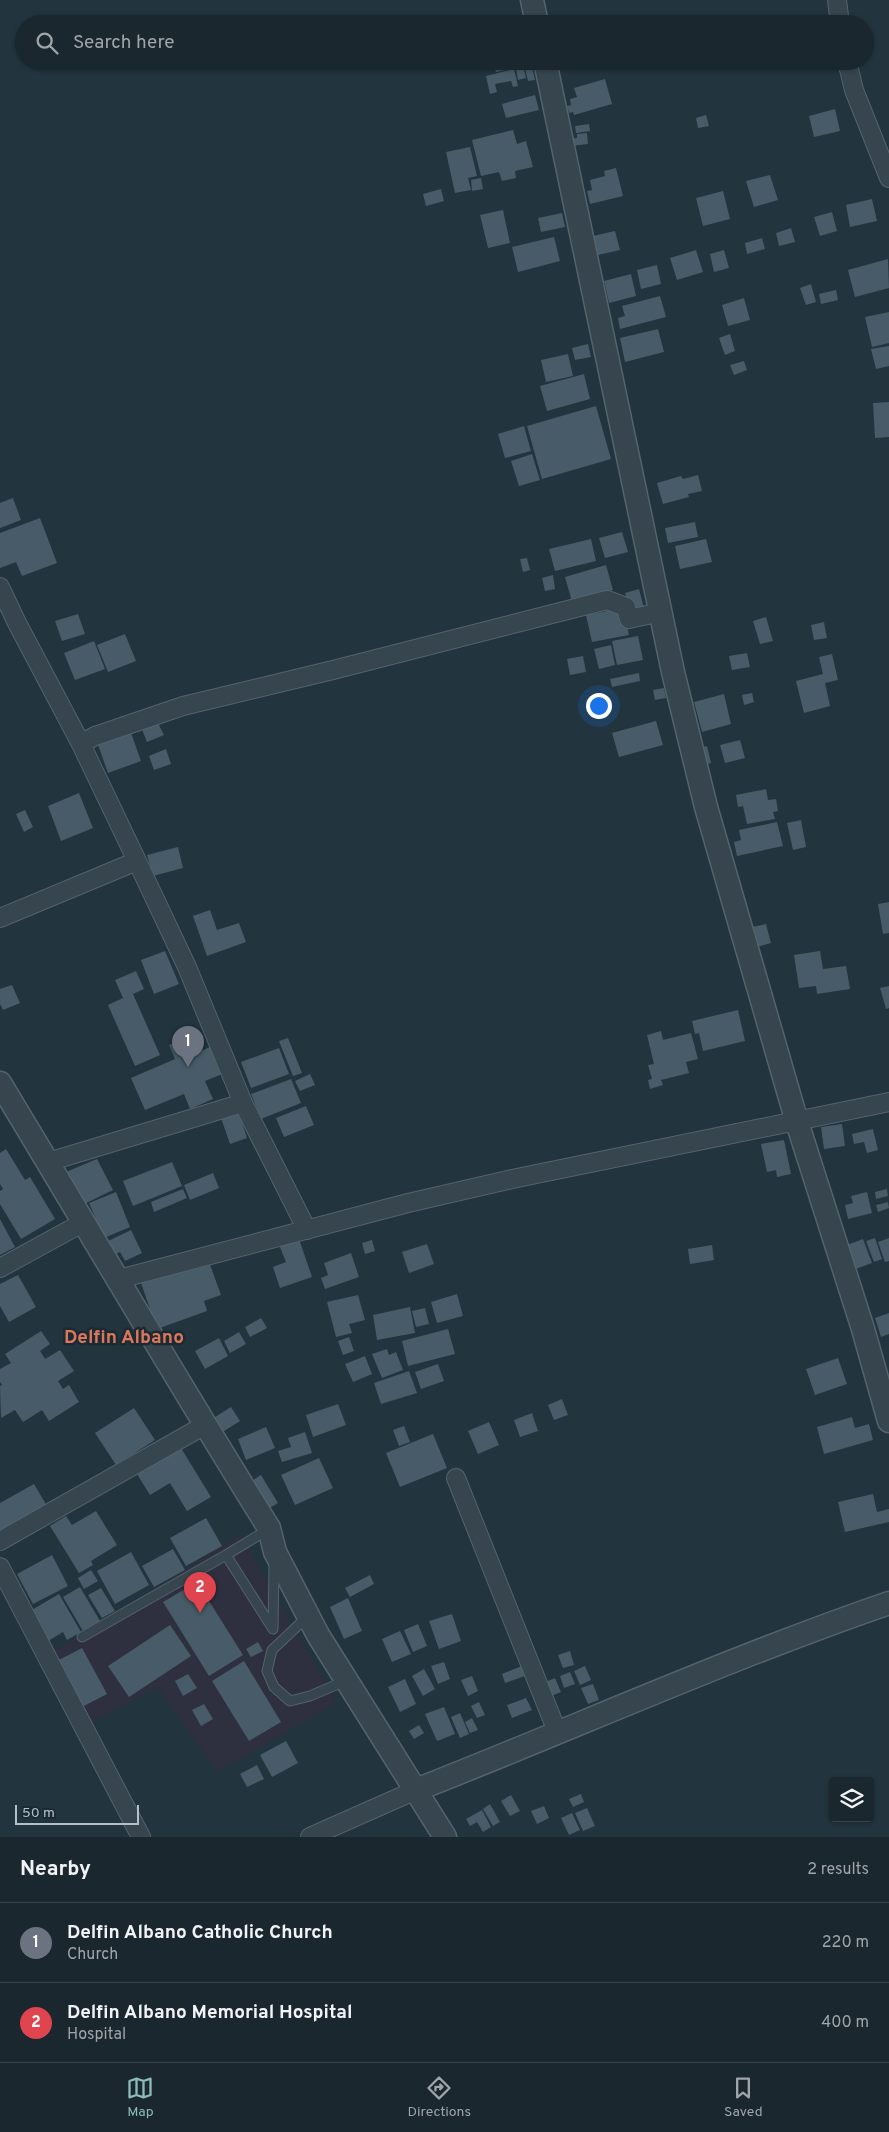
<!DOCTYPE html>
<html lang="en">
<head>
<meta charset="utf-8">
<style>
	:root { --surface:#1a272e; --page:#232f36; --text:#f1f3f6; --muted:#9fa5aa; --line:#38444a; --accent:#8bbbb9 }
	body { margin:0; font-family:Overpass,sans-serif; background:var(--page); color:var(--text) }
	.controls { position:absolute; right:15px; bottom:15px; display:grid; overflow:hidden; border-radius:5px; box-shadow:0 1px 4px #0004 }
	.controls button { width:45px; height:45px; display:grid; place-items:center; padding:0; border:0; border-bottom:1px solid var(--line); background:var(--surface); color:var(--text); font:25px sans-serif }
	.scale { position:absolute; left:15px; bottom:12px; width:124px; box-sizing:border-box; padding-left:5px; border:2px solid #b2c0ca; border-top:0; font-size:14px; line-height:18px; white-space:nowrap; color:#b2c0ca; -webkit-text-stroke:4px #1b2a33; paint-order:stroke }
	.you { position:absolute; left:598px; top:705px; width:18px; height:18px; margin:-12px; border:4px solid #fff; border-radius:50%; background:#1a73e8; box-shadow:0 0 0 8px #1a73e833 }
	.badge { display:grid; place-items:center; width:32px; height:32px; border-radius:50%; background:var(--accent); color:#fff; font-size:16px; font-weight:700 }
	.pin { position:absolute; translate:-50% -41px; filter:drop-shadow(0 1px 2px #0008) }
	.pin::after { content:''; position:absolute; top:26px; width:18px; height:15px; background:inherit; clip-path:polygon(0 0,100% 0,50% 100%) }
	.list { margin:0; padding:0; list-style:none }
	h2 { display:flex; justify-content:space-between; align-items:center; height:65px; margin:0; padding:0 20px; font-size:21px }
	h2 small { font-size:16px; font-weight:400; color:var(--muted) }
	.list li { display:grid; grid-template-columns:32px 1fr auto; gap:15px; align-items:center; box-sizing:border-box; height:80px; padding:0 20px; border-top:1px solid var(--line) }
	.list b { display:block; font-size:19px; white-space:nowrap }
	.list p { margin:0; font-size:16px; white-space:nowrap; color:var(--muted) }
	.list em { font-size:16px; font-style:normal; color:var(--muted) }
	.icon { flex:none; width:28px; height:28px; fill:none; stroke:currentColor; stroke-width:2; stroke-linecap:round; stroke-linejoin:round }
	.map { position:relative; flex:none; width:889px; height:1837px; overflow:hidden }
	.search { position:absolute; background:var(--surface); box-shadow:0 1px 4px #0004; left:15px; right:15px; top:15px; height:55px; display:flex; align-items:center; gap:12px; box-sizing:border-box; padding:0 18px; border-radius:28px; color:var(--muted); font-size:19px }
	.sheet { height:225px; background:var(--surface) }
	nav { display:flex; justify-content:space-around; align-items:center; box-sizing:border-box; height:70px; border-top:1px solid var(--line); background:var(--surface); font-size:14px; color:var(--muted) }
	nav a { display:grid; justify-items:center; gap:2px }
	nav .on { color:var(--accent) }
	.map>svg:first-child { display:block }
</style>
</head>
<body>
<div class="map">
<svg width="889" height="1837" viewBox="0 0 889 1837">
	<rect width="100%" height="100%" fill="#22343e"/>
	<path fill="#2e303f" d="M240 1535 337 1702 218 1772 157 1687 86 1726 48 1655Z"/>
	<path fill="#475c68" d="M813 16 815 24H788V22Z
		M516 61H522L526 78 518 80 516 69 519 67 496 72 494 66Z
		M532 67 535 80 528 81 525 68Z
		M514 69 518 86 513 87 511 81 495 84 497 92 490 94 486 76Z
		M605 79 612 104 574 115 573 112 569 113 567 106 571 105 570 99 577 97 574 88Z
		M535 95 539 110 506 118 502 104Z
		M835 109 840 131 814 137 809 116Z
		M706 115 709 126 698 128 696 118Z
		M589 124 590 131 576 133 575 126Z
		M513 130 517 144 526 141 533 167 515 171 516 178 502 181 499 172 481 176 472 140Z
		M587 133 588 144 572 146 571 139 577 138V134Z
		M470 147 477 176 468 178 471 190 455 193 446 152Z
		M616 168 623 196 590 204 587 191 592 190 590 180 605 176 604 171Z
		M770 175 778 200 754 207 746 181Z
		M481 178 483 189 472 191 471 180Z
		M441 189 444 201 426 206 423 194Z
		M723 191 730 219 703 226 696 198Z
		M872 199 877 221 850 227 846 205Z
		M503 210 510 243 488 248 480 215Z
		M832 212 837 231 820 236 814 217Z
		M562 213 565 227 541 232 538 218Z
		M791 228 795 242 779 246 776 233Z
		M615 231 620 250 598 255 593 236Z
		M554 237 560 261 518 272 512 247Z
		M762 238 765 249 747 254 745 243Z
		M696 250 703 272 677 280 670 258Z
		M724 250 729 268 714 272 710 254Z
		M888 259 889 288 855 297 848 270Z
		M657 265 661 284 641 289 637 270Z
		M631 274 636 296 609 303 604 281Z
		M811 284 816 302 806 305 800 288Z
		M836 290 838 300 821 304 819 294Z
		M660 296 666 317 620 329 618 318 625 316 622 306Z
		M744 298 750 320 728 326 722 305Z
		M889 312V343L872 347 865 317Z
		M658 329 664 352 625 362 620 338Z
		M730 334 735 351 725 355 719 338Z
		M588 344 591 357 575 360 572 348Z
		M889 346V366L876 369 871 349Z
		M568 354 573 376 546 382 541 360Z
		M744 361 747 370 734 375 730 365Z
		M584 374 590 399 547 411 540 386Z
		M889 402V437L875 438 873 403Z
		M596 406 611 459 542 479 527 426Z
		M524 426 531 451 505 458 498 434Z
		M532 454 540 480 519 486 511 461Z
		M698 475 702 491 688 494 689 497 663 504 657 483 681 476 683 479Z
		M13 498 21 520 0 528V503Z
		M40 518 57 563 22 576 16 562 0 568V533Z
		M695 522 698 537 668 543 665 528Z
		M622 532 628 552 605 558 599 538Z
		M591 539 596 561 555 571 549 549Z
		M706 539 712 562 680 569 675 546Z
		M527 558 530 570 523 572 520 559Z
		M606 565 613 590 572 602 565 577Z
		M553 575 555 589 545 591 542 578Z
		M639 589 644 608 631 612 625 593Z
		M623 608 629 635 592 642 586 615Z
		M78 614 85 634 62 641 55 621Z
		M766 617 773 641 760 644 753 621Z
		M824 622 827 638 814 640 811 625Z
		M125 634 136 661 108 672 97 645Z
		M638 636 643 660 617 665 612 641Z
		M94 641 105 669 75 680 64 653Z
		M611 645 615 665 599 669 594 649Z
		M747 653 750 667 732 670 729 656Z
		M832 654 838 680 825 683 830 706 804 713 796 681 823 674 819 657Z
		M583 656 586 672 570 675 567 659Z
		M639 673 640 681 612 687 610 679Z
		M664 688 666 698 655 700 653 690Z
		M752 693 754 702 744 705 742 695Z
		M724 694 731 724 702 732 694 702Z
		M157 721 164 735 147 742 141 727Z
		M656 721 663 745 619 757 612 733Z
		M130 730 141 761 108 773 97 742Z
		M740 740 745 758 725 763 720 745Z
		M707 746 711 763 702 765 698 748Z
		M166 749 171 764 154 770 149 756Z
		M766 789 768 800 776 799 778 811 773 812 775 819 747 824 743 806 738 807 736 795Z
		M79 793 93 828 61 841 48 806Z
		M25 810 33 827 24 832 16 814Z
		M801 820 806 847 793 850 787 823Z
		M777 822 783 846 737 856 734 842 741 840 739 830Z
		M178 847 183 868 153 876 147 855Z
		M889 902V933L883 934 878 904Z
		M210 910 217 930 239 923 246 942 207 956 193 916Z
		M766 924 771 943 753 948 747 928Z
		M165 951 179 984 154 994 141 960Z
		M820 951 823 969 846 966 850 989 817 994 816 986 799 988 794 955Z
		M136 971 144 989 133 994 160 1055 135 1066 108 1005 123 998 115 980Z
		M12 985 20 1003 3 1010 0 1004V989Z
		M889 986V1008L886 1009 880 988Z
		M738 1010 745 1041 703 1051 699 1033 695 1034 692 1021Z
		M661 1031 663 1040 691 1033 698 1059 686 1062 689 1073 661 1080 663 1085 650 1089 648 1080 652 1079 648 1065 654 1064 647 1035Z
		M189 1036 196 1053 210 1047 222 1074 205 1081 213 1099 190 1109 184 1094 145 1110 131 1078 175 1059 169 1045Z
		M288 1038 302 1073 293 1076 279 1041Z
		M279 1048 289 1074 251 1088 241 1062Z
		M310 1074 315 1085 300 1091 295 1081Z
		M291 1079 301 1103 261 1119 251 1094Z
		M306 1106 314 1125 284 1137 276 1118Z
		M238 1110 247 1138 230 1144 220 1115Z
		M842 1124 845 1146 824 1149 821 1127Z
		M873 1129 878 1150 867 1153 864 1142 854 1144 852 1134Z
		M784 1140 791 1174 777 1177 776 1170 767 1172 761 1144Z
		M6 1149 25 1180 30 1177 55 1219 21 1239 0 1204V1191L3 1189 0 1184V1153Z
		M97 1159 113 1190 82 1205 66 1172Z
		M172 1162 182 1186 133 1206 123 1181Z
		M213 1173 219 1188 190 1200 184 1185Z
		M183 1189 187 1198 154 1212 151 1202Z
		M887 1189 888 1196 876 1199 875 1192Z
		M116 1192 130 1227 104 1238 89 1203Z
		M867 1192 872 1213 848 1219 845 1205 853 1203 851 1196Z
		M888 1202 889 1208 878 1212 876 1205Z
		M0 1219 15 1247 0 1255Z
		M131 1230 142 1253 125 1261 120 1252 112 1256 106 1242Z
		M298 1236 312 1277 280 1288 273 1267 286 1262 278 1242Z
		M875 1238 882 1259 874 1262 866 1241Z
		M889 1238V1261L885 1262 878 1242Z
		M863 1239 872 1263 856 1269 847 1245Z
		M372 1240 375 1251 365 1254 362 1243Z
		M427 1244 434 1264 409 1273 402 1252Z
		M712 1245 714 1260 690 1264 688 1249Z
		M351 1253 359 1277 325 1289 321 1278 328 1275 324 1263Z
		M208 1259 221 1295 204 1301 207 1311 157 1329 141 1283Z
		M18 1275 36 1307 9 1322 0 1306V1284Z
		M457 1294 463 1316 437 1323 431 1302Z
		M358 1295 365 1320 349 1324 352 1333 336 1337 327 1302Z
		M410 1307 415 1333 377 1340 373 1315Z
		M425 1308 429 1324 416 1327 412 1311Z
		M889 1313V1334L881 1337 875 1318Z
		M261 1318 267 1328 250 1337 245 1327Z
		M448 1329 455 1354 408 1366 402 1341Z
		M41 1331 50 1344 40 1351 45 1359 60 1350 74 1371 58 1381 63 1389 69 1385 79 1402 49 1421 42 1410 23 1422 15 1410 1 1418 0 1386 2 1385 0 1382V1369L11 1363 5 1354Z
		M239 1332 246 1344 230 1353 224 1341Z
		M349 1337 354 1351 343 1355 338 1341Z
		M219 1338 228 1356 205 1369 195 1351Z
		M387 1349 389 1355 396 1352 403 1370 382 1378 372 1354Z
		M365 1356 372 1374 353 1382 345 1364Z
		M838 1358 847 1384 815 1395 806 1369Z
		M438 1364 444 1381 421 1389 415 1372Z
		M409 1371 417 1393 381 1404 374 1383Z
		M562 1399 568 1415 554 1420 548 1405Z
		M338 1404 346 1425 313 1437 306 1415Z
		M231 1407 240 1421 221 1433 212 1419Z
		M134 1408 155 1440 116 1465 95 1433Z
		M532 1413 538 1431 520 1437 514 1420Z
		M852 1417 855 1428 869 1424 873 1440 824 1454 817 1427Z
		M489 1422 499 1445 478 1454 468 1431Z
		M404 1426 410 1442 399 1446 393 1430Z
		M266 1427 275 1448 246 1460 238 1439Z
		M305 1432 312 1453 282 1462 278 1451 291 1447 288 1438Z
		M433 1434 447 1468 400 1487 386 1453Z
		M181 1448 211 1497 187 1511 170 1483 150 1495 137 1474Z
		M319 1458 333 1488 295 1505 281 1475Z
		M261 1475 278 1503 268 1509 250 1482Z
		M34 1484 47 1506 0 1532V1503Z
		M873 1494 877 1512 889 1509V1522L845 1532 838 1502Z
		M96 1511 117 1545 91 1561 93 1565 79 1573 50 1526 66 1516 72 1525Z
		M206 1518 222 1546 186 1566 170 1538Z
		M173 1549 185 1570 154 1587 142 1566Z
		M131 1552 149 1585 115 1604 97 1571Z
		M52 1555 68 1586 33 1604 17 1574Z
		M91 1570 98 1581 84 1589 78 1578Z
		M370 1575 374 1584 350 1597 345 1588Z
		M197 1582 243 1655 209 1676 163 1602Z
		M80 1587 100 1621 83 1631 63 1597Z
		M101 1588 115 1611 102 1618 88 1595Z
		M59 1594 81 1632 67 1640 63 1632 48 1641 30 1611Z
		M348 1598 362 1631 344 1639 330 1607Z
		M452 1614 461 1641 439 1649 429 1621Z
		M418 1624 427 1646 413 1652 404 1630Z
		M170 1625 191 1656 129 1697 108 1666Z
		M400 1631 411 1654 392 1662 382 1639Z
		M258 1642 263 1651 251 1657 246 1649Z
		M82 1648 107 1694 80 1708 55 1662Z
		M570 1651 574 1665 563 1668 558 1655Z
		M244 1661 281 1722 249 1741 212 1681Z
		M444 1662 450 1679 438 1684 431 1666Z
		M522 1666 525 1676 505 1683 502 1674Z
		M585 1666 591 1680 580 1685 574 1671Z
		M424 1669 435 1689 423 1696 412 1676Z
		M570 1672 575 1684 564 1688 560 1676Z
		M188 1674 197 1688 183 1696 175 1681Z
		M472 1676 478 1691 468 1696 461 1680Z
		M555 1678 561 1692 549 1697 543 1683Z
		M405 1679 416 1704 400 1712 388 1687Z
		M593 1684 599 1700 588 1704 581 1688Z
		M526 1698 532 1710 512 1718 507 1705Z
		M479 1702 485 1715 477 1718 471 1706Z
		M204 1704 213 1719 201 1726 192 1710Z
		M444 1707 455 1734 437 1741 425 1714Z
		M460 1713 469 1734 460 1738 451 1717Z
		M472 1718 478 1730 470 1733 465 1722Z
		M419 1725 424 1733 414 1739 409 1731Z
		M286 1741 298 1763 272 1777 260 1755Z
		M257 1765 264 1779 247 1787 240 1774Z
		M581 1794 584 1802 573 1807 569 1799Z
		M511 1795 520 1811 510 1816 501 1801Z
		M490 1804 500 1822 493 1826 483 1809Z
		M544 1806 549 1818 537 1824 531 1811Z
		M587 1808 595 1826 583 1831 575 1813Z
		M482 1810 491 1827 483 1832 477 1822 470 1826 466 1819Z
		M572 1813 580 1830 569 1835 561 1818Z"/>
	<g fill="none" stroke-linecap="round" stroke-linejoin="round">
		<defs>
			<path id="service" d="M226 1555 273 1629 274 1564
				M307 1617 272 1650 267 1671 274 1687 290 1701 310 1696 345 1681
				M82 1637 226 1555 269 1529"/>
			<path id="minor" d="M837 0 840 24
				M847 61 854 90 889 178
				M0 587 17 623 81 744 137 861 187 967 243 1103 307 1230
				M81 744 95 736 183 706 333 670 607 600 626 607 629 619 661 612
				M0 918 137 861
				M48 1162 243 1103
				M0 1268 84 1222
				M119 1279 408 1203 517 1178 889 1102
				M456 1478 558 1734
				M0 1541 205 1425
				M0 1567 141 1837
				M310 1837 416 1790"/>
			<path id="tertiary" d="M532 0 537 24
				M545 61 673 672 706 807 797 1122 863 1329 889 1421
				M0 1083C90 1232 177 1381 269 1528L275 1552 318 1635 445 1837
				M416 1790C574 1728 729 1658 889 1603"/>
		</defs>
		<use href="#service" stroke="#54636c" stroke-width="11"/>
		<use href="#minor" stroke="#54636c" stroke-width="20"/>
		<use href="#tertiary" stroke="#54636c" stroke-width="25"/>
		<use href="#service" stroke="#36454e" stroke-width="9"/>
		<use href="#minor" stroke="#36454e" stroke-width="18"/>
		<use href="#tertiary" stroke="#36454e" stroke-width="22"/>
	</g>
	<g text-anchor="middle" stroke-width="5" stroke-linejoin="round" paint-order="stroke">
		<g font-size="19" font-weight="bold" fill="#dc775b" stroke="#1b2a33">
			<text x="124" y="1343">Delfin Albano</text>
		</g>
	</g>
</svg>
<div class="controls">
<button><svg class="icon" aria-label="layers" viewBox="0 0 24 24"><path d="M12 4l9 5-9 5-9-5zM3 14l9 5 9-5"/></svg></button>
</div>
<div class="scale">50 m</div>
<div class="you"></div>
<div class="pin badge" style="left:188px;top:1067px;background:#6b7280">1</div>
<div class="pin badge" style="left:200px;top:1613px;background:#e0444e">2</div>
<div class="search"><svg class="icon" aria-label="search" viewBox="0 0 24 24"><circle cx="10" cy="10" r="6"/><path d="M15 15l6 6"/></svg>Search here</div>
</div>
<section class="sheet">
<h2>Nearby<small>2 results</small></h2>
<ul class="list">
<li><span class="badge" style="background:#6b7280">1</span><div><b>Delfin Albano Catholic Church</b><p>Church</p></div><em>220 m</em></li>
<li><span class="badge" style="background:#e0444e">2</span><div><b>Delfin Albano Memorial Hospital</b><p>Hospital</p></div><em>400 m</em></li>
</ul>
</section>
<nav>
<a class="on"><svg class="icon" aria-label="map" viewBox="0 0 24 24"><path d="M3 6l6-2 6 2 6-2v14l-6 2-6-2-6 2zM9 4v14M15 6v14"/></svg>Map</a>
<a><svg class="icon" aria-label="directions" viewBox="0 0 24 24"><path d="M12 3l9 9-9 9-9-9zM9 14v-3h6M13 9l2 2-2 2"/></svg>Directions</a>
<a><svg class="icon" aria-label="saved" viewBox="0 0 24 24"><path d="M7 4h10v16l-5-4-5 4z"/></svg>Saved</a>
</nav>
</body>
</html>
